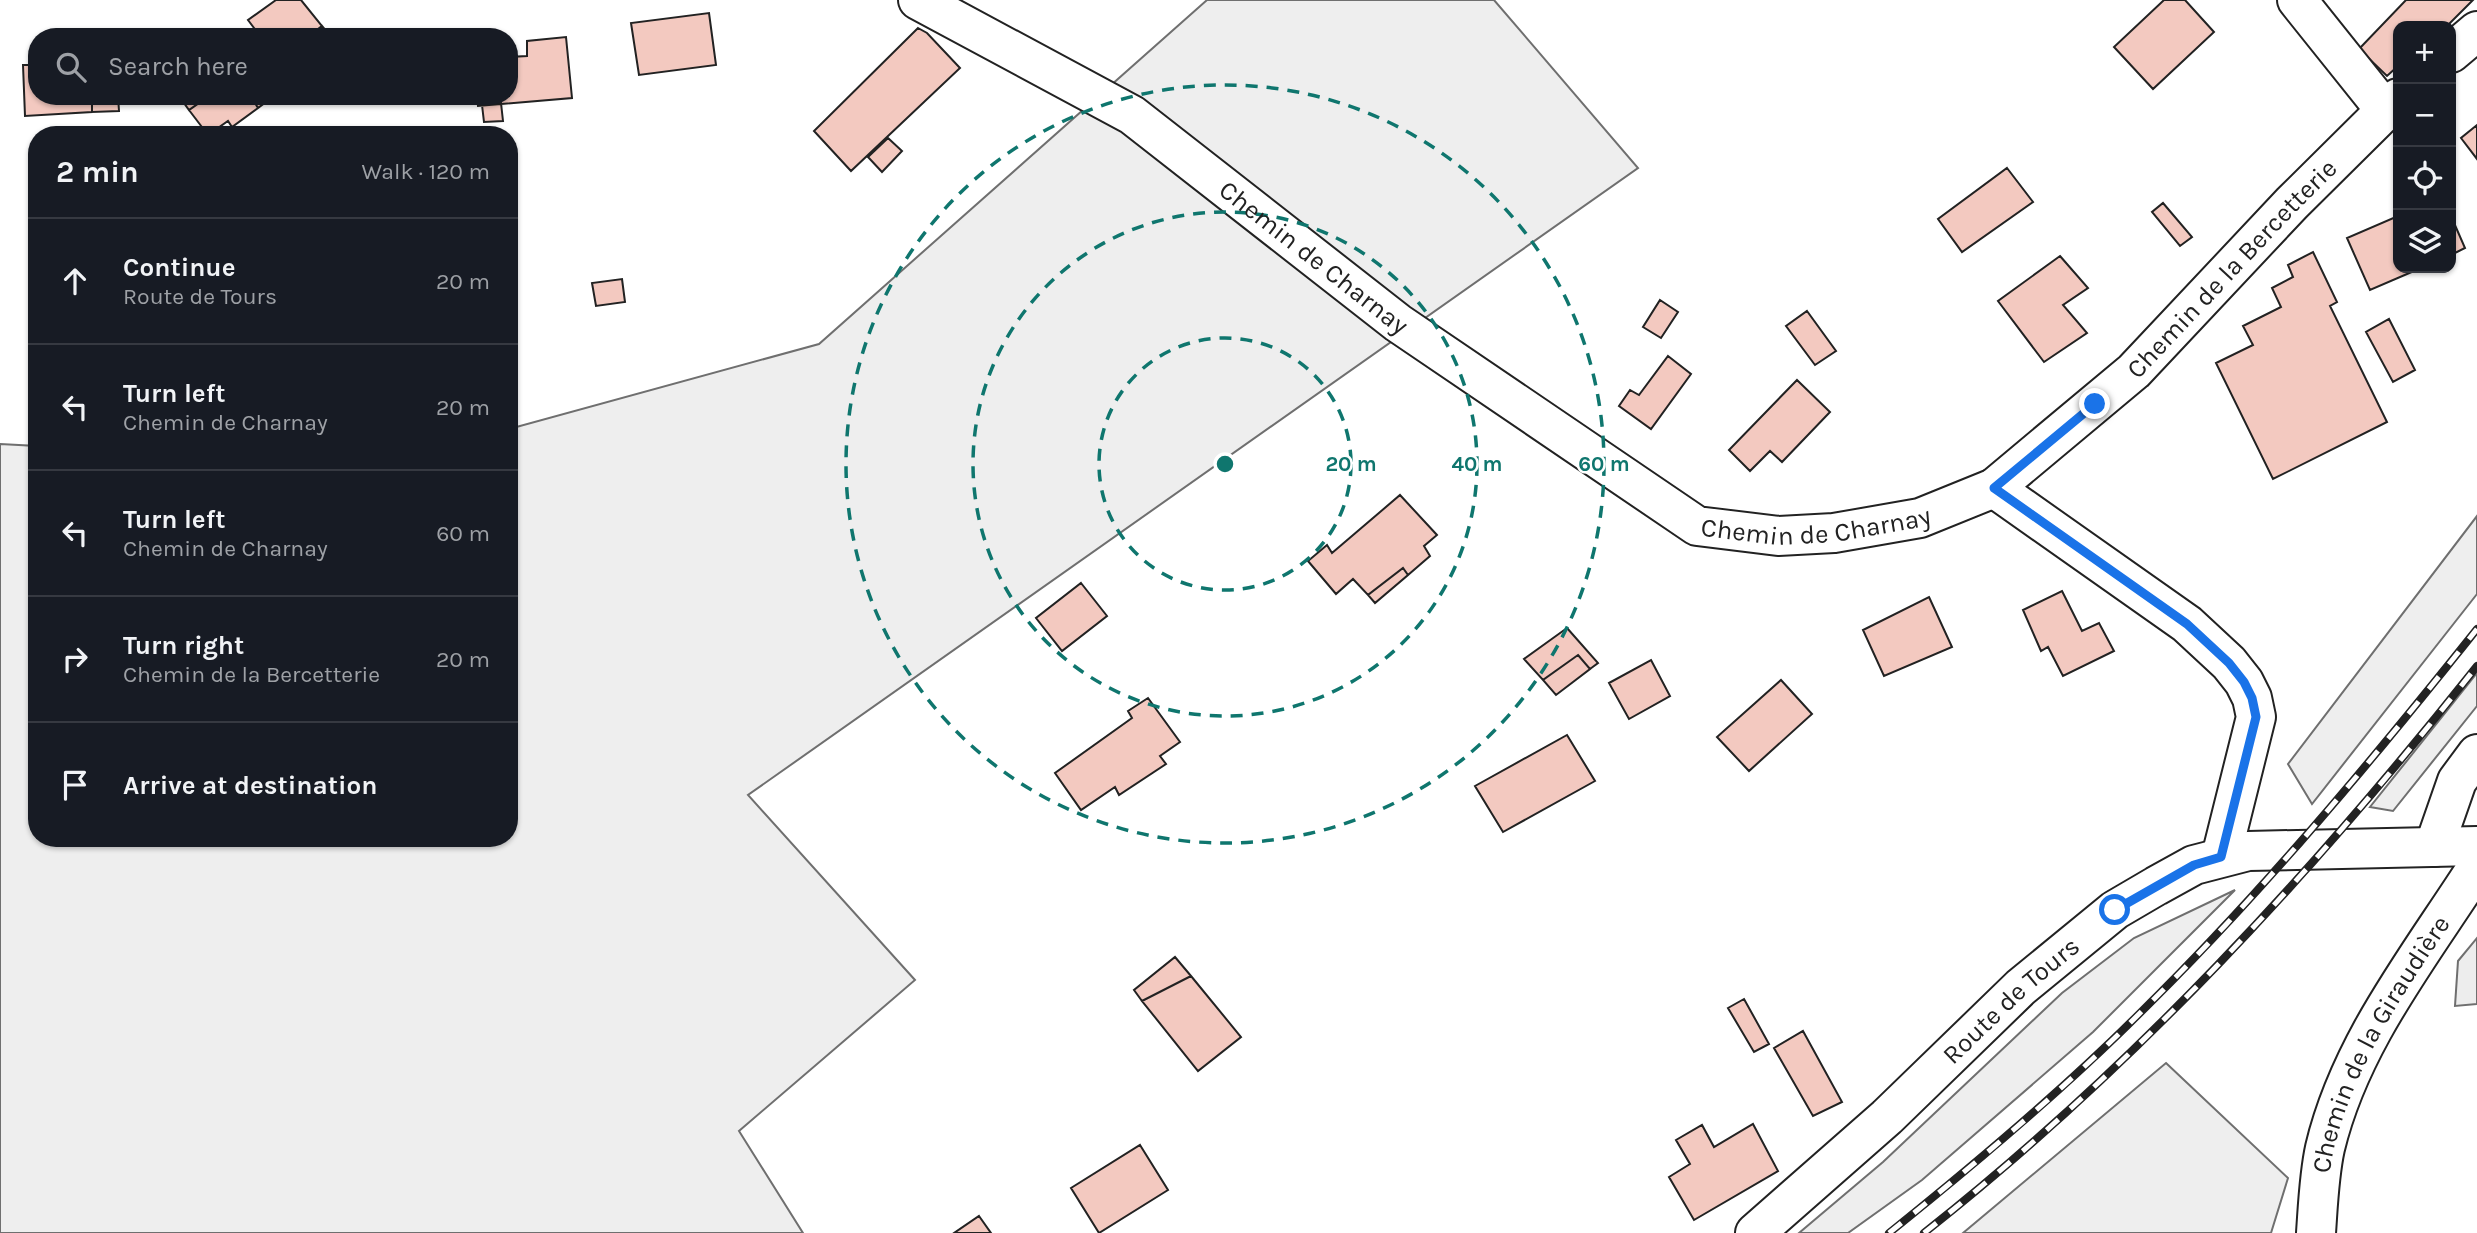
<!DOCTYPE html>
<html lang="en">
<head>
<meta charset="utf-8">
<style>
	:root { --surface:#171b24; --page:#20242c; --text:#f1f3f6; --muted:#9ea1a6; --line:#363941 }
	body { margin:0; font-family:Karla,sans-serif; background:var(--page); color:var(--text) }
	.controls { position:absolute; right:21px; top:21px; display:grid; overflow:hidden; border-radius:14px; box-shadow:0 2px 5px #0004 }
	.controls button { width:63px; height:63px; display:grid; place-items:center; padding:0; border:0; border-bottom:2px solid var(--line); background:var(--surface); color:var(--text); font:35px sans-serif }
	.stop { position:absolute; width:21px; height:21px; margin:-16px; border:5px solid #1a73e8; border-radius:50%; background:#fff }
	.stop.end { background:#1a73e8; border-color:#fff; box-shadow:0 2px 7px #0008 }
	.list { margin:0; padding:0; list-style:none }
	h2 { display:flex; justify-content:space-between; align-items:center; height:91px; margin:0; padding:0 28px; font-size:30px }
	h2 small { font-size:23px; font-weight:400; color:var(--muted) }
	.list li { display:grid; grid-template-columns:46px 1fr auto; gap:21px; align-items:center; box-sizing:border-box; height:126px; padding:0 28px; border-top:2px solid var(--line) }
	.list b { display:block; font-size:26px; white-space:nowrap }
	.list p { margin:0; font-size:23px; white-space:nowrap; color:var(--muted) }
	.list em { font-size:23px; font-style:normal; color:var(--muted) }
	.icon { flex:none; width:38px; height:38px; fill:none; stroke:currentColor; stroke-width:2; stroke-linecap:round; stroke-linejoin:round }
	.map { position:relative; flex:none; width:2477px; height:1233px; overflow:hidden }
	.search { position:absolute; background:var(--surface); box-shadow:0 2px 5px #0004; left:28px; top:28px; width:490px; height:77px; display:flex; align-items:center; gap:18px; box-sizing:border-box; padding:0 24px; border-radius:28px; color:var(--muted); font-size:26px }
	.panel { position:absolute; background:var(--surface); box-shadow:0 2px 5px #0004; left:28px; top:126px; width:490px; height:721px; border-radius:28px }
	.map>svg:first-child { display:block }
</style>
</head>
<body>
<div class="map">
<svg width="2477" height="1233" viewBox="0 0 2477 1233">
	<rect width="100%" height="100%" fill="#fff"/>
	<path fill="#eee" stroke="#6f6f6f" stroke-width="2" d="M1207 0H1494L1638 168 748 795 915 980 739 1131 803 1233H0V444L37 446V838H509V429L819 344Z
		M2477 516V594L2312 804 2288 764Z
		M2477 673V706L2393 811 2370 807Z
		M2235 890 2093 1032 1922 1180 1848 1233H1799L1883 1162 2062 993 2134 938Z
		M2166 1063 2288 1178 2271 1233H1963Z"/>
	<path fill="#ededed" stroke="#6f6f6f" stroke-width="2" d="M2477 938V1004L2455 1006 2458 961Z"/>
	<path fill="#f3c9c0" stroke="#222" stroke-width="2" d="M276 0H301L322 26 308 37H240L254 28 248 20Z
		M2164 0H2185L2214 32 2153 89 2114 47Z
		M2406 0H2473L2447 26H2398V66L2387 76 2359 49Z
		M709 13 716 65 639 75 631 23Z
		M322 26 331 37H308Z
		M918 28 927 33 960 68 851 171 814 131Z
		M566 37 572 98 478 106 477 96H509V57L527 56V41Z
		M23 65H37V96H92V112L25 116Z
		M92 96H118L119 111 92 112Z
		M179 96H209L189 110Z
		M209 96H251L258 108 232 127 228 121 208 135 189 110Z
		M251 96H274L258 108Z
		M501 103 503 121 484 122 482 105Z
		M2477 125V159L2461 138Z
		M888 138 902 151 882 172 868 157Z
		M2007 168 2033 202 1962 252 1938 219Z
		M2163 203 2192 237 2180 246 2152 212Z
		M2398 216V268H2421L2370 290 2347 238Z
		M2451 216 2465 248 2451 255Z
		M2313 252 2337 302 2330 306 2387 422 2273 479 2216 363 2253 345 2243 326 2281 307 2272 288 2293 277 2288 265Z
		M2060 256 2088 288 2063 305 2087 333 2044 362 1998 301Z
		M622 279 625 302 596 306 592 283Z
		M1660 300 1678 312 1661 338 1643 327Z
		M1807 311 1836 351 1815 365 1786 326Z
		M2389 319 2415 370 2393 382 2366 332Z
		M1668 356 1691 374 1651 429 1619 406 1630 390 1639 395Z
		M1797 380 1830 412 1782 462 1770 451 1750 471 1729 450Z
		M1400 495 1437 535 1424 546 1430 556 1408 575 1403 568 1368 595 1353 579 1336 594 1308 561 1327 545 1332 553Z
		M1403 568 1408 575 1375 603 1368 595Z
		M1081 583 1107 616 1062 651 1036 618Z
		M2062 591 2082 631 2099 623 2114 651 2063 676 2048 647 2041 651 2023 610Z
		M1929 597 1952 647 1884 676 1863 630Z
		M1567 628 1598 663 1590 669 1578 655 1543 680 1524 659Z
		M1578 655 1590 669 1556 695 1543 680Z
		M1651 660 1670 696 1629 719 1609 683Z
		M1781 680 1812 714 1749 771 1717 737Z
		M1148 698 1180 742 1160 756 1166 764 1119 795 1115 787 1081 810 1055 773 1132 718 1128 711Z
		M1567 735 1595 781 1503 832 1475 786Z
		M1175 957 1191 976 1142 1001 1134 990Z
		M1191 976 1241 1037 1198 1071 1142 1001Z
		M1744 999 1769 1044 1754 1052 1728 1008Z
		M1803 1031 1842 1102 1813 1116 1774 1048Z
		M1753 1124 1778 1171 1694 1220 1669 1177 1690 1164 1676 1140 1702 1125 1714 1147Z
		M1140 1145 1168 1190 1099 1233 1071 1188Z
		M979 1216 991 1233H954Z"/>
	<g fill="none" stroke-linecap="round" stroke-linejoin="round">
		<defs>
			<g id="minor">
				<path id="s1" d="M918 0 1132 115 1398 323 1697 526 1778 536 1834 533 1920 518 1994 488 2187 624 2229 663 2244 682 2252 698 2256 717 2221 857"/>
				<path d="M2297 0 2385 110"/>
				<path d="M2451 53 2477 31"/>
				<path id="s2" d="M1994 488 2134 371 2292 203 2398 98"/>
				<path d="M2434 847 2457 781 2477 754"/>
				<path id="s3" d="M2316 1233C2318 1205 2319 1175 2325 1148 2350 1043 2420 956 2477 867"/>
			</g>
			<g id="major">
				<path id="s4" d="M1755 1233 1887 1117 2021 987 2115 910 2156 886 2194 865 2248 851 2477 846"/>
			</g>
		</defs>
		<use href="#minor" stroke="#222" stroke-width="42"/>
		<use href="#major" stroke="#222" stroke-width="42"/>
		<use href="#minor" stroke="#fff" stroke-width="38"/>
		<use href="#major" stroke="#fff" stroke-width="38"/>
		<defs>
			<path id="rail" d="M1889 1233C1975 1164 2061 1092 2139 1014 2261 894 2371 762 2477 629
				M1924 1233C2133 1068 2312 874 2477 666"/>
		</defs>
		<use href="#rail" stroke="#222" stroke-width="8"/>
		<use href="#rail" stroke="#fff" stroke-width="5" stroke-dasharray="16" stroke-linecap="butt"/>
	</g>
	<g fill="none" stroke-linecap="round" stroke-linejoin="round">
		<path stroke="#1a73e8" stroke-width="9" d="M2095 404 1994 488 2187 624 2229 663 2244 682 2252 698 2256 717 2221 857 2194 865 2115 910"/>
	</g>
	<g fill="none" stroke="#0f766e" stroke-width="3.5" stroke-dasharray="12 9">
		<circle cx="1225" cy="464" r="126"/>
		<circle cx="1225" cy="464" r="252"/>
		<circle cx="1225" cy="464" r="379"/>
	</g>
	<g text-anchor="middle" stroke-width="5" stroke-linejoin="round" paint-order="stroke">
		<g font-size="26" fill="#222" stroke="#fff">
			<text dy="9" stroke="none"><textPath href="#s1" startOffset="474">Chemin de Charnay</textPath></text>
			<text dy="9" stroke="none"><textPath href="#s2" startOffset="324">Chemin de la Bercetterie</textPath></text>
			<text dy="9" stroke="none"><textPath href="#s1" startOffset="1062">Chemin de Charnay</textPath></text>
			<text dy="9" stroke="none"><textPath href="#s4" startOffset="346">Route de Tours</textPath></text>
			<text dy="9" stroke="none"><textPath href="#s3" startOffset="203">Chemin de la Giraudière</textPath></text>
		</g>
	</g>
	<circle cx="1225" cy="464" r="10" fill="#0f766e" stroke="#fff" stroke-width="3.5"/>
	<g font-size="21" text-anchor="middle" font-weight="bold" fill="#0f766e" stroke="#fff" stroke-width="5" stroke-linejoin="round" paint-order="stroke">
		<text x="1351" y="471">20 m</text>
		<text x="1477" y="471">40 m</text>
		<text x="1604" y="471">60 m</text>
	</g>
</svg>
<div class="controls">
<button>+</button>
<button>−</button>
<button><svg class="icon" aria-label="locate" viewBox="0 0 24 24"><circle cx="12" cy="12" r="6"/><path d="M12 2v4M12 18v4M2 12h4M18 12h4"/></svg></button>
<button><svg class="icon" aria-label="layers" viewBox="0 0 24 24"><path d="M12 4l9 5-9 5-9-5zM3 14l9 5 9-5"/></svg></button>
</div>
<div class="stop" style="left:2115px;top:910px"></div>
<div class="stop end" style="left:2095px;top:404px"></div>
<div class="search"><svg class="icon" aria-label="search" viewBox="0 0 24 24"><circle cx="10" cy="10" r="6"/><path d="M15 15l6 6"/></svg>Search here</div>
<section class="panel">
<h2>2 min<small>Walk · 120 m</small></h2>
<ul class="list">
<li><svg class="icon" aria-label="ahead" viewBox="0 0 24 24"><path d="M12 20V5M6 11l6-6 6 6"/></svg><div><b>Continue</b><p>Route de Tours</p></div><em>20 m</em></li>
<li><svg class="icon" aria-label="left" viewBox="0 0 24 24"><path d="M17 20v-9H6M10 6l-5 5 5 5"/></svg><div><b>Turn left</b><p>Chemin de Charnay</p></div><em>20 m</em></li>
<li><svg class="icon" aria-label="left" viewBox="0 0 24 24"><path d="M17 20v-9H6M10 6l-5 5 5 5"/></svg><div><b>Turn left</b><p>Chemin de Charnay</p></div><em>60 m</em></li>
<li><svg class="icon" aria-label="right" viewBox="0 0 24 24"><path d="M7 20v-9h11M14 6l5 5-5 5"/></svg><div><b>Turn right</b><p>Chemin de la Bercetterie</p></div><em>20 m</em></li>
<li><svg class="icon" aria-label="arrive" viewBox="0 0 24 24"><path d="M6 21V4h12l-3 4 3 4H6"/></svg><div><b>Arrive at destination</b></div></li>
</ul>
</section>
</div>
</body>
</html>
